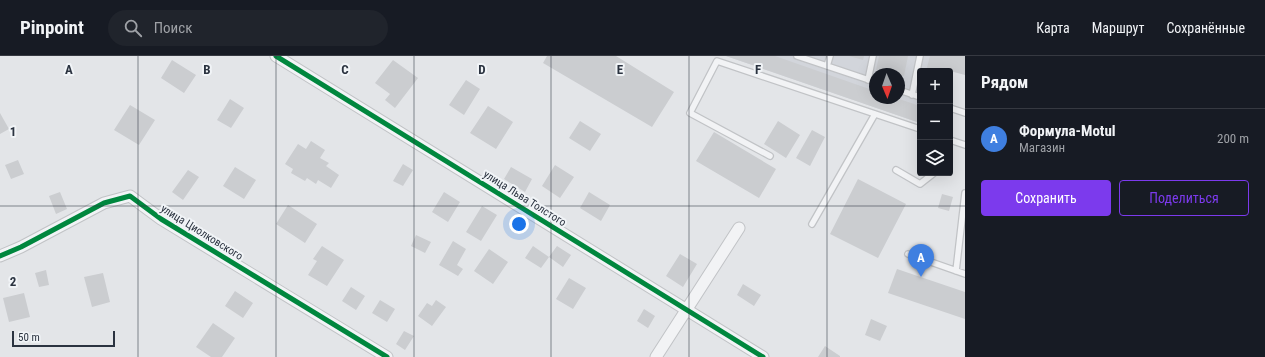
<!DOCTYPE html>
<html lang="ru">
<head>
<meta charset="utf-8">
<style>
	:root { --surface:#171b24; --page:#20242c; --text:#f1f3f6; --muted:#9ea1a6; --line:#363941; --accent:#7c3aed }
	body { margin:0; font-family:"Roboto Condensed",sans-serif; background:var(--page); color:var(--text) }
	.controls { position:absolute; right:12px; top:12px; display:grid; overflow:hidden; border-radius:4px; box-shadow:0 4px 16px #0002 }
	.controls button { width:36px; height:36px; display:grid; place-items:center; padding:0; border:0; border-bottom:1px solid var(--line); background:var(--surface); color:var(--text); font:20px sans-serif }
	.compass { position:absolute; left:869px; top:12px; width:36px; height:36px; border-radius:50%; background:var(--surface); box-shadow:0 4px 16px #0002; rotate:178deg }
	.scale { position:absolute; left:12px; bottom:10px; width:103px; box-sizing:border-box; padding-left:4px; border:2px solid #2b3340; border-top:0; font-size:11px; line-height:14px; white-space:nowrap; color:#2b3340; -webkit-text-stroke:3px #f1f4f7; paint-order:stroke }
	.you { position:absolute; left:519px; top:168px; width:14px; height:14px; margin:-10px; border:3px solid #fff; border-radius:50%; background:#1a73e8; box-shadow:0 0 0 6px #1a73e833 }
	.badge { display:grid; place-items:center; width:26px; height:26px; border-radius:50%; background:var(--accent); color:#fff; font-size:13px; font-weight:700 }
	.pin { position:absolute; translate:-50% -33px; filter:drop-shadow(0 1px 2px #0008) }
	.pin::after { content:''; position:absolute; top:21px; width:14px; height:12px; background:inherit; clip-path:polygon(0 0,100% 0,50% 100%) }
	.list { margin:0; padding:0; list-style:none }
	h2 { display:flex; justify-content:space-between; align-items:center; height:52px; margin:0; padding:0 16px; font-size:17px }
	h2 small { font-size:13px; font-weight:400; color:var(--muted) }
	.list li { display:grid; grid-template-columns:26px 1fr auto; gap:12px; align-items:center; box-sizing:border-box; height:60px; padding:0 16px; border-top:1px solid var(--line) }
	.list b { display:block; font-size:15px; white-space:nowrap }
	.list p { margin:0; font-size:13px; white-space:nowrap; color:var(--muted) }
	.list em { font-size:13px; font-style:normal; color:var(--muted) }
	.actions { display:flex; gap:8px; padding:12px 16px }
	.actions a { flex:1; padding:9px 0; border:1px solid var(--accent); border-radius:4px; text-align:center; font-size:14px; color:var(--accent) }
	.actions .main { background:var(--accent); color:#fff }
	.icon { flex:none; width:22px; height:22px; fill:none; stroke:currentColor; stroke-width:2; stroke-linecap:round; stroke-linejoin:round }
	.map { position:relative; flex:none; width:965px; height:301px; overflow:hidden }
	header { display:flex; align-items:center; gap:24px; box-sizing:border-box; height:56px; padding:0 20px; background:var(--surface); border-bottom:1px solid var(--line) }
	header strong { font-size:19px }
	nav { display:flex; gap:22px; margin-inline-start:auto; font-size:14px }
	.search { width:280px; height:36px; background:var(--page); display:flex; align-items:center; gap:10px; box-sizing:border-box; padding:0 14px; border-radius:22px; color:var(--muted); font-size:15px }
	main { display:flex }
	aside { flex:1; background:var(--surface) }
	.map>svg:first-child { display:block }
</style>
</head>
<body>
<header>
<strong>Pinpoint</strong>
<div class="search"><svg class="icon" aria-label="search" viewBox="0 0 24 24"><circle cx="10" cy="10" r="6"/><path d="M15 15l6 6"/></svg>Поиск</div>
<nav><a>Карта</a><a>Маршрут</a><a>Сохранённые</a></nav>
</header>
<main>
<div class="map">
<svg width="965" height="301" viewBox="0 0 965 301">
	<rect width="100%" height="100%" fill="#e3e5e8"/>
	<path fill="#d2d5db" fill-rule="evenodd" d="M726 0H947L944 15H920V67ZM875 18H899V42H875Z"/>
	<path fill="#cbcdd0" d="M547 0H616L674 36 652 71 543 7Z
		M726 0H775L875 35V42H896L920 50V67Z
		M849 0H864L863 4Z
		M879 0H908L904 20 876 14Z
		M930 0H965V19L950 15H926Z
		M172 4 196 19 184 37 161 22Z
		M393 4 418 22 395 52 385 44 390 38 375 27Z
		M466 24 480 33 464 59 449 49Z
		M230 43 244 52 231 72 217 64Z
		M130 49 155 64 139 89 114 74Z
		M488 50 513 66 496 93 470 77Z
		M0 57 9 73 0 78Z
		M580 65 601 78 590 95 569 82Z
		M778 65 800 79 786 102 764 88Z
		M812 74 825 81 810 110 796 102Z
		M714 76 776 113 759 142 696 105Z
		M311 85 325 94 320 102 329 107 326 110 339 119 331 132 318 124 316 128 307 122 305 125 291 117 293 113 285 108 298 88 306 93Z
		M18 104 24 118 11 123 5 109Z
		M403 108 413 114 403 130 393 125Z
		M555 109 574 121 560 142 542 130Z
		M235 111 256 124 244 143 223 130Z
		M511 111 532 123 525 136 504 123Z
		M188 114 199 121 183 144 172 136Z
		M858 123 906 148 878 202 830 178Z
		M60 136 67 153 56 158 49 140Z
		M444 136 460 146 448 166 432 156Z
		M589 136 610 149 601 165 580 152Z
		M942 138 953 141 949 155 938 152Z
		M288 149 317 168 305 187 276 168Z
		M482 150 497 159 481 185 466 176Z
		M416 179 431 186 425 197 411 190Z
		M453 185 466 193 457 209 463 213 458 220 439 209Z
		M322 190 344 204 327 230 308 219 317 205 313 203Z
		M533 190 549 201 541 212 525 202Z
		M557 190 571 199 563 211 549 201Z
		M489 193 508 206 493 228 474 215Z
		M680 198 697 208 683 231 666 220Z
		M897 213 965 236V263L888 237Z
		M46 214 49 229 39 231 35 217Z
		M103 217 110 246 92 251 84 221Z
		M569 222 586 232 573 253 556 243Z
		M743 228 761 239 754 250 737 239Z
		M351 231 365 240 356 254 342 245Z
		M235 235 253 247 243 262 225 250Z
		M24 237 30 261 9 266 3 242Z
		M380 244 395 253 387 266 372 257Z
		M436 244 446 251 432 270 418 260 427 247 432 250Z
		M644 253 655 260 648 272 637 265Z
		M871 263 887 270 880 285 865 279Z
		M213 267 235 282 222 301H211L196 291Z
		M404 275 414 280 405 294 396 288Z
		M825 290 840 300V301H818Z"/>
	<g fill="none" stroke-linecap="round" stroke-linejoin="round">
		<defs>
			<path id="lane" d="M797 0 875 26
				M827 10 830 0
				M868 24 873 0
				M899 34 920 41
				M912 39 920 0
				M950 52 965 57
				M950 84 965 89
				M770 100 690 57 717 5 920 73
				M896 114 920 128 934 117
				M812 168 875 58
				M908 198 965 218
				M956 215 965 137"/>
			<path id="street" d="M276 0 763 301
				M0 200 21 191 104 147 130 140 161 163 387 301
				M656 301 739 172"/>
		</defs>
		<use href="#lane" stroke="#c1c3c6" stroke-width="8"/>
		<use href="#street" stroke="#c1c3c6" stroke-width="13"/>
		<use href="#lane" stroke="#f2f3f5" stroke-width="5.5"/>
		<use href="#street" stroke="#f2f3f5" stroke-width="11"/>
		<defs>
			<path id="cycleway" d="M276 0 763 301
				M0 200 21 191 104 147 130 140 161 163 387 301"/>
		</defs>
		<use href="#cycleway" stroke="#f1f4f7" stroke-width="8"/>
		<use href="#cycleway" stroke="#00873e" stroke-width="5"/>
	</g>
	<path fill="none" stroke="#2b3340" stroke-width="1" stroke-opacity="0.55" d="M138 0V301M276 0V301M414 0V301M551 0V301M689 0V301M827 0V301M0 150H965"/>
	<g text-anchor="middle" stroke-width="4" stroke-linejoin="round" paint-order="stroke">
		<g font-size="11" fill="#2b3340" stroke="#f1f4f7">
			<text transform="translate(525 142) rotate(32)" y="4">улица Льва Толстого</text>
			<text transform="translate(202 176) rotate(32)" y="4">улица Циолковского</text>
		</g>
	</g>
	<g font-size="13" text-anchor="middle" font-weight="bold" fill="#2b3340" stroke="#f1f4f7" stroke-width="4" stroke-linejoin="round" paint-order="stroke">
		<text x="69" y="18">A</text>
		<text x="207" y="18">B</text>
		<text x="345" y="18">C</text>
		<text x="482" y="18">D</text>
		<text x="620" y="18">E</text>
		<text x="758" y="18">F</text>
		<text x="13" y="80">1</text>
		<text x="13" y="230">2</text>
	</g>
</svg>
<div class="controls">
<button>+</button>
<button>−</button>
<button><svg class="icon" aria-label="layers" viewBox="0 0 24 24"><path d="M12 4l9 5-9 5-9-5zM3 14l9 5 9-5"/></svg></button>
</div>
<svg class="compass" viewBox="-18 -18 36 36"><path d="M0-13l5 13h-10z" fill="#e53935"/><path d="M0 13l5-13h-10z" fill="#9ea1a6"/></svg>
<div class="scale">50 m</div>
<div class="you"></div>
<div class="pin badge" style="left:921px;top:221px;background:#3f7fe0">A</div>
</div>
<aside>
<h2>Рядом<small></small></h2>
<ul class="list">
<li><span class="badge" style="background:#3f7fe0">A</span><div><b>Формула-Motul</b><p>Магазин</p></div><em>200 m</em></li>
</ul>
<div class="actions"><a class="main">Сохранить</a><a>Поделиться</a></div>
</aside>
</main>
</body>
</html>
